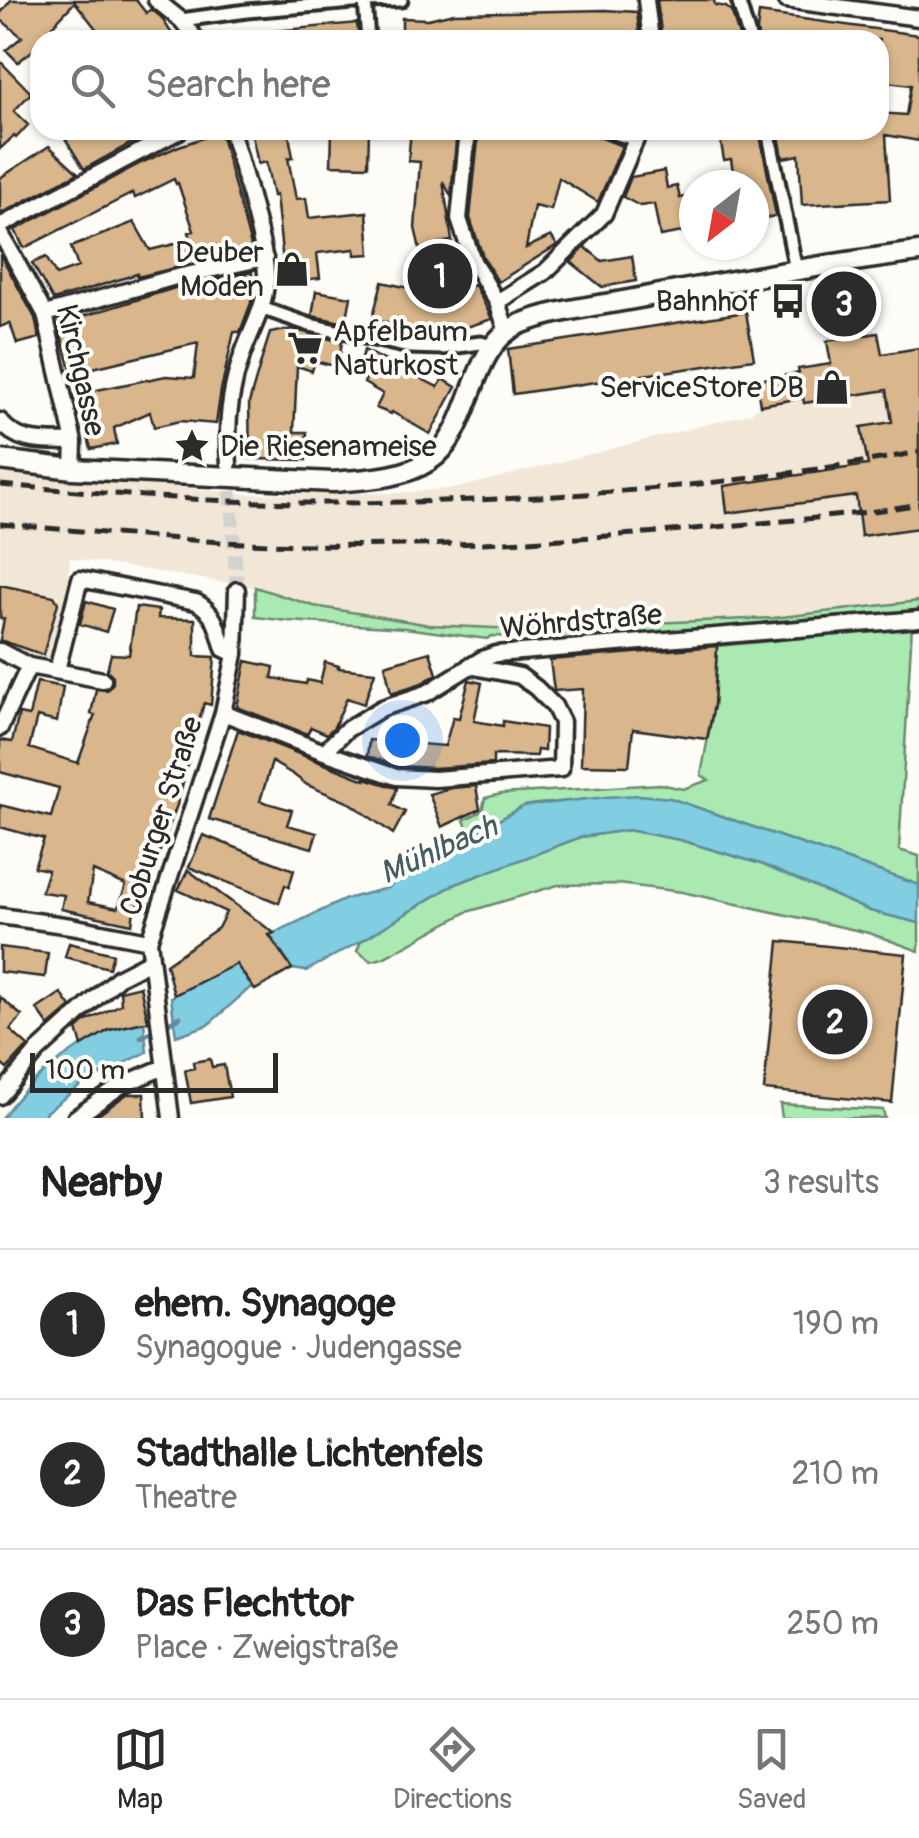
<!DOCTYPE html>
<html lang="en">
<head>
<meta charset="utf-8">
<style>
	:root { --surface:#fff; --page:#f6f6f6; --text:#222; --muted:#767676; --line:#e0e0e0; --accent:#2b2b2b }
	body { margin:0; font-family:Pangolin,sans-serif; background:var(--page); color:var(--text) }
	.compass { position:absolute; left:679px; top:170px; width:90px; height:90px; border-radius:50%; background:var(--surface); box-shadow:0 2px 8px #0004; rotate:211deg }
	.scale { position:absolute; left:30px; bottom:25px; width:248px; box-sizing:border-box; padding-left:10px; border:5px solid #2b2b2b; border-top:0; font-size:28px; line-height:35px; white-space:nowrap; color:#2b2b2b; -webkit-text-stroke:8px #fdfcf7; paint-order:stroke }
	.you { position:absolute; left:402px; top:740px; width:35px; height:35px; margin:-25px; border:8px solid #fff; border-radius:50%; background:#1a73e8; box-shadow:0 0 0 15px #1a73e833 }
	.badge { display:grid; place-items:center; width:65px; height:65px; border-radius:50%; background:var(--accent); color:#fff; font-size:32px; font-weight:700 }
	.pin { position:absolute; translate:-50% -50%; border:5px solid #fff; box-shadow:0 2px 10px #0006 }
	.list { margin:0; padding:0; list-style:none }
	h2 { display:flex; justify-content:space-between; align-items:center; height:130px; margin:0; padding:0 40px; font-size:42px }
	h2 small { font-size:32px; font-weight:400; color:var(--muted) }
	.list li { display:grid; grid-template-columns:65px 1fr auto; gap:30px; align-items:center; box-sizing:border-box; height:150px; padding:0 40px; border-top:2px solid var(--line) }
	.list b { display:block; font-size:38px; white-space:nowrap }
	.list p { margin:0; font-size:32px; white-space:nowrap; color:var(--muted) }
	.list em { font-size:32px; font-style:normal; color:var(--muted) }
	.icon { flex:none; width:55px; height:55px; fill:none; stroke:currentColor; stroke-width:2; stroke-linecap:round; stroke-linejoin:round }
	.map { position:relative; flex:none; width:919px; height:1118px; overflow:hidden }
	.search { position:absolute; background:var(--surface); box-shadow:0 2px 8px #0004; left:30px; right:30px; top:30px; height:110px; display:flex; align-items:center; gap:25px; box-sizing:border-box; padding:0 35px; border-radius:30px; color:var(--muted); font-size:38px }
	.sheet { height:580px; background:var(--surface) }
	nav { display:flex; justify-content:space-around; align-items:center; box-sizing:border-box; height:140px; border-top:2px solid var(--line); background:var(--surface); font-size:28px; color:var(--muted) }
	nav a { display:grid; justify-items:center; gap:5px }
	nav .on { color:var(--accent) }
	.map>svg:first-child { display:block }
</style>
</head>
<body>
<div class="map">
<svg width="919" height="1118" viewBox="0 0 919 1118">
	<rect width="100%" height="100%" fill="#fdfcf7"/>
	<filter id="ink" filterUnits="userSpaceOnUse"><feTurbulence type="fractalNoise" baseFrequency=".01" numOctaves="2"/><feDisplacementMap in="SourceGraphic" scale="20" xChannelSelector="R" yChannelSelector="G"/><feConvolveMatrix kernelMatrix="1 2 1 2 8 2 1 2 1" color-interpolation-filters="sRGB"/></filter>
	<g filter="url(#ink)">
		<path fill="#f2e7d7" d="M878 333 882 354 919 348V601L773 618 625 624 557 631 430 625 314 606 265 589 70 558 68 584 47 664 0 646V472L251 494 396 493 458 488 751 413 799 373 798 369 830 364 827 341Z"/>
		<path fill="#aaeab2" stroke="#6a8a6e" stroke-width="2.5" d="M255 587 314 606 430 625 557 631 625 624 773 618 919 601V612L607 637 560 639 491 636 487 639 405 628 288 621 255 617Z
			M912 625 899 850 919 856V885L670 798C632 795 596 798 558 802 548 804 536 803 526 806 506 812 490 832 468 830L464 820 482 811 485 798 501 794 660 784 683 789 709 780 701 775 714 705 717 646 862 632Z
			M628 830 680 840 761 864 870 911 919 923V951L869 933 682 892 618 884 558 885 467 912 383 958 371 961 357 951 361 941 453 885 581 837Z
			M780 1104 883 1110 885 1118H782Z"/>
		<path fill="#81cde1" stroke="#5f8c98" stroke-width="2.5" d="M640 795 670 798 919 885V923L870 911 761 864 680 840 628 830 581 837 453 885 361 941 306 971 292 969 270 935 346 899 387 888 468 830 475 831 486 827 524 806 606 797Z
			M236 964 252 986 208 1025 176 1036 171 997Z
			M144 1022 147 1052 84 1083 46 1112 42 1118H2C26 1083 67 1051 106 1032 117 1027 132 1025 144 1022Z"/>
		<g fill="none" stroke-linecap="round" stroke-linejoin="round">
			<path stroke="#5f8c98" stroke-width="5" d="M141 1037 180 1017"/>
		</g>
		<path fill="#d9b68b" stroke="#2b2b2b" stroke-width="2.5" fill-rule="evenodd" d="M11 0H136L146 13 151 9 161 17 176 40H105L75 2 40 39V45L18 62 6 50 22 37 0 19V14Z
			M657 0H714L715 5 726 7 732 13 740 40H693L692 37 662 40Z
			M605 10 637 12 640 40H402V18L428 19 454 13Z
			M759 13 919 35V141L886 135 890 200 802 205 799 155 783 158 778 130H879V113L906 115 911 85 879 81V40H759L757 31Z
			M357 23 359 40H275L274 31Z
			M0 61 31 93 14 111 28 125 16 138 14 136 0 149Z
			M60 130H155L84 169Z
			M251 130H288L293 157 288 158 296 199 306 198 309 218 367 212 370 254 355 255V249L317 253 320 278 285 282 276 195 273 196 266 162 258 164Z
			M332 130H369L368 166 331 165Z
			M411 130H457L451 196 443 181 452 241 439 243 450 291 475 285 492 319 454 331H430L372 320 382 282 409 288 410 281 428 283 415 228 420 162 408 161Z
			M479 130H582L622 146 598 202 559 178 551 210 534 206 526 248 551 236 557 245 498 282 483 257 470 218Z
			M732 130H759L776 216 754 220V185H735L731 159 724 160 719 132Z
			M220 132 252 250 137 277V274L53 300 32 263 46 257 56 275 78 267 71 247 134 222 150 250 191 240 189 232 194 231 178 183 176 184 174 179 135 198 133 193 24 248 15 230 141 163 179 146Z
			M49 146 78 173 0 214V178Z
			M664 171 667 188 677 186 680 198 690 196 692 203H694V230L660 236 654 204 640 206 623 197 631 177Z
			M585 247 602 261 632 256 636 281 602 287 571 262Z
			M0 254 35 318 39 338 17 344 10 323 0 327Z
			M252 272 251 303 240 332H234L221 390 216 424 180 421 154 427 150 412 114 428 117 444 91 449 77 394 166 376 194 378 198 343 72 373 58 324 175 288Z
			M316 291 351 297 346 323 312 316Z
			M746 312 754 359 513 394 508 349Z
			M292 329 342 342 338 367 315 361 312 371 297 366 294 432H307L306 460 250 459 249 403 263 355 270 333Z
			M878 333 882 354 919 348V528L861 536 856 496 727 513 724 486 868 465 861 427 892 422 887 390 804 403 803 398 760 405 756 380 799 373 798 369 831 364 827 341Z
			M364 350 438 387 443 379 456 387 430 434 392 412 391 414 376 408 383 394 364 383 367 376 358 373Z
			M0 585 54 596 58 603 43 655 0 640 4 619 0 618Z
			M86 601 113 609 106 632 80 624Z
			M136 607 159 610 158 618 195 619V656L215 657 211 705 204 703 177 805 151 875 137 910 134 911 132 924 61 909 64 895 41 892 48 870 34 867 44 839 0 827V805L51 817 59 788 0 772V740L12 742 19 714 29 716 37 682 63 687 57 722 37 717 29 748 78 763 95 715 91 714 96 689 107 690 113 683V676L107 670 111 654 129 655ZM93 871 126 885 118 908 88 902Z
			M717 646 714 705 707 739 633 729 629 766 581 765 583 689 554 691 550 660Z
			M430 652 437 674 422 683 391 693 385 665Z
			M246 661 274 667 272 678 306 684 307 680 320 683 325 662 339 666 338 668 375 672 364 704 347 698 334 727 327 734 311 727 307 734 237 707Z
			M469 680 482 683 474 721 503 726V721L545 728 544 751 537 750 536 756 493 755V764L435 768 398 766 367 756 369 740 445 746 453 717 459 718Z
			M238 730 365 780V778L397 788 392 805 405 812 393 834 352 804 307 785 294 775 272 762 260 801 292 810 287 825 317 833 312 848 209 819Z
			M476 786 480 809 442 827 429 794 451 788Z
			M203 835 294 870 289 887 285 885 279 903 189 867Z
			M188 870 274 933 269 935 292 969 255 990 236 964 174 995 166 964 218 928 226 912 178 890Z
			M779 941 906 954 892 1103 764 1090Z
			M69 943 113 954 109 968 65 957Z
			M0 947 48 953 45 977 0 972Z
			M140 986 148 1021 109 1030 82 1046 77 1029 85 1022 121 1004 120 991Z
			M61 993 71 1007 49 1026 37 1009Z
			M0 997 22 1016 10 1030 28 1046 7 1069 0 1063Z
			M210 1059 212 1067 224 1065 230 1097 191 1103 185 1070 194 1068 193 1062Z
			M127 1094H144L145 1118H94Z"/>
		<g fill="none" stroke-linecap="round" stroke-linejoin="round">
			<path stroke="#d3d2ce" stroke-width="14" stroke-dasharray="14 7" stroke-linecap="butt" d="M229 470 237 590"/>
			<defs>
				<path id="pedestrian" d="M738 0 750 40
					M365 1 368 40
					M181 20 247 11 365 1 401 0
					M768 130 796 270
					M261 308 310 325 409 347 442 348 481 343 491 346"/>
				<path id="minor" d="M156 0 181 20 197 40
					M646 0 651 40
					M786 0 919 18
					M468 130 459 219 473 261 497 302 507 331
					M609 130 637 138
					M0 226 181 130
					M0 232 45 314 74 442 73 469
					M497 302 545 272 604 214 640 130
					M45 314 172 278 265 258
					M0 421C18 445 46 441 74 442
					M229 464C226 429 230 390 242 356 250 332 265 308 266 282 267 264 262 246 258 228 250 195 241 163 231 130
					M0 651 29 666 103 680
					M57 670 80 579 196 602C215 612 218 629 224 649L235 654
					M223 713 324 752 346 730 382 708 427 693 482 659 496 654 919 619
					M0 728 29 666
					M324 752 396 777 435 779 561 769 562 722 554 706 536 688 520 676 469 666
					M0 916 71 926 149 941
					M0 1096 38 1051 119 977 150 961
					M75 1118 122 1085 164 1067
					M171 1118 149 941 223 713 235 654 237 590"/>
				<path id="tertiary" d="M0 460 73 469 333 482C365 479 401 479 429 461 475 431 467 346 520 324 557 309 600 306 639 298 732 281 825 264 919 252"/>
			</defs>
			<use href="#pedestrian" stroke="#2b2b2b" stroke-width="19"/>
			<use href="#minor" stroke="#2b2b2b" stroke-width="21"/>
			<use href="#tertiary" stroke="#2b2b2b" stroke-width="25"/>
			<use href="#pedestrian" stroke="#fdfcf7" stroke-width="11"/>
			<use href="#minor" stroke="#fdfcf7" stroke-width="14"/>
			<use href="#tertiary" stroke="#fdfcf7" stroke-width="18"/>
			<path stroke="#2b2b2b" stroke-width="5" stroke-dasharray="15 8" stroke-linecap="butt" d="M0 485C105 493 211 503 317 503 518 503 721 489 919 452
				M0 524C68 530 137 536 205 541 375 551 546 543 715 527 783 521 852 516 919 504"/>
		</g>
	</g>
	<defs>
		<symbol id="shop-bare" viewBox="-9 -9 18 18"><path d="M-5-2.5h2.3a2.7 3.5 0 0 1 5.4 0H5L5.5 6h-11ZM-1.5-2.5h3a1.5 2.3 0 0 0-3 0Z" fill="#2b2b2b" stroke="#fdfcf7" stroke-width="2.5" paint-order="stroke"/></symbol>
		<symbol id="bus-bare" viewBox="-9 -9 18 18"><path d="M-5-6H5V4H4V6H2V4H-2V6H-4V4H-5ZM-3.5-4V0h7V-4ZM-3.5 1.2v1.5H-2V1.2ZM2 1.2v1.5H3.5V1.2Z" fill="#2b2b2b" stroke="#fdfcf7" stroke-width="2.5" paint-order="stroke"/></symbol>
		<symbol id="supermarket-bare" viewBox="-9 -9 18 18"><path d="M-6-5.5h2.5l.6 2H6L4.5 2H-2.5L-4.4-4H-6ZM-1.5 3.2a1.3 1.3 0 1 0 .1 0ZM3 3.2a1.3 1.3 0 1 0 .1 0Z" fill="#2b2b2b" stroke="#fdfcf7" stroke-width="2.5" paint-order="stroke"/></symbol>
		<symbol id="sight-bare" viewBox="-9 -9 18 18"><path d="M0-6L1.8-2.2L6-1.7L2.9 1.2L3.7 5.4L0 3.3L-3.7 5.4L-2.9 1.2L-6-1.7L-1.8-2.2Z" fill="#2b2b2b" stroke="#fdfcf7" stroke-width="2.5" paint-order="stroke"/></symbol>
	</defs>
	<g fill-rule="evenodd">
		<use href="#shop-bare" x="267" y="244" width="50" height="50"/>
		<use href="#bus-bare" x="763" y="276" width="50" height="50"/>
		<use href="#supermarket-bare" x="280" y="323" width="50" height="50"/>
		<use href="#shop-bare" x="807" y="362" width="50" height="50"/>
		<use href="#sight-bare" x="167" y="421" width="50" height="50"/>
	</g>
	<g text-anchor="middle" stroke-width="8" stroke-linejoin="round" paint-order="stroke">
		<g font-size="30" fill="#2b2b2b" stroke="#fdfcf7" text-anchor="end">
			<text x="264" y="262">Deuber<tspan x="264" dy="34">Moden</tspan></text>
			<text x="760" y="311">Bahnhof</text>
			<text x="333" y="341" text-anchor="start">Apfelbaum<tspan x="333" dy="34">Naturkost</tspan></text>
			<text x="804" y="397">ServiceStore DB</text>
			<text x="220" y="456" text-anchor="start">Die Riesenameise</text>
		</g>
		<g font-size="30" fill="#2b2b2b" stroke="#fdfcf7">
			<text transform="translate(81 370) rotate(77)" y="10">Kirchgasse</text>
			<text transform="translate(581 621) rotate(-5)" y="10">Wöhrdstraße</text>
			<text transform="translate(161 816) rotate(-72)" y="10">Coburger Straße</text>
		</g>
		<g font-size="32" font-style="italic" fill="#455c62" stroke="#fdfcf7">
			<text transform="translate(438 849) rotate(-24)" y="11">Mühlbach</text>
		</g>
	</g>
</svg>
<svg class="compass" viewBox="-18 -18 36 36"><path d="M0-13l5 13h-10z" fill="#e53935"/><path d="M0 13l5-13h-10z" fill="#767676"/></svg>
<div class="scale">100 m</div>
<div class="you"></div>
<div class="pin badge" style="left:440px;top:276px">1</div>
<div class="pin badge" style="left:835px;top:1022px">2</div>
<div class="pin badge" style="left:844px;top:304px">3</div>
<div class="search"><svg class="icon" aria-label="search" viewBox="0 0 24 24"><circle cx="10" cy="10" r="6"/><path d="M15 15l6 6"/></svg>Search here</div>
</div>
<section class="sheet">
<h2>Nearby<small>3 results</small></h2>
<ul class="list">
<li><span class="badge">1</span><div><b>ehem. Synagoge</b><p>Synagogue · Judengasse</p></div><em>190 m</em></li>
<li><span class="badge">2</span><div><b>Stadthalle Lichtenfels</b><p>Theatre</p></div><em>210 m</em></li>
<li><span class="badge">3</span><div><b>Das Flechttor</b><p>Place · Zweigstraße</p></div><em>250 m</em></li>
</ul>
</section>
<nav>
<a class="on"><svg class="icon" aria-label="map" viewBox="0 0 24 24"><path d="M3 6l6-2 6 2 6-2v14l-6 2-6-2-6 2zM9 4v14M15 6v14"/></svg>Map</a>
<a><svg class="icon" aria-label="directions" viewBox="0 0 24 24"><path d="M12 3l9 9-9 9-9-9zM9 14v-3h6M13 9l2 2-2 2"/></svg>Directions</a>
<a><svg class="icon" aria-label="saved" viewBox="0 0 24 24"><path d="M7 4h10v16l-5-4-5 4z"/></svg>Saved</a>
</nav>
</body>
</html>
